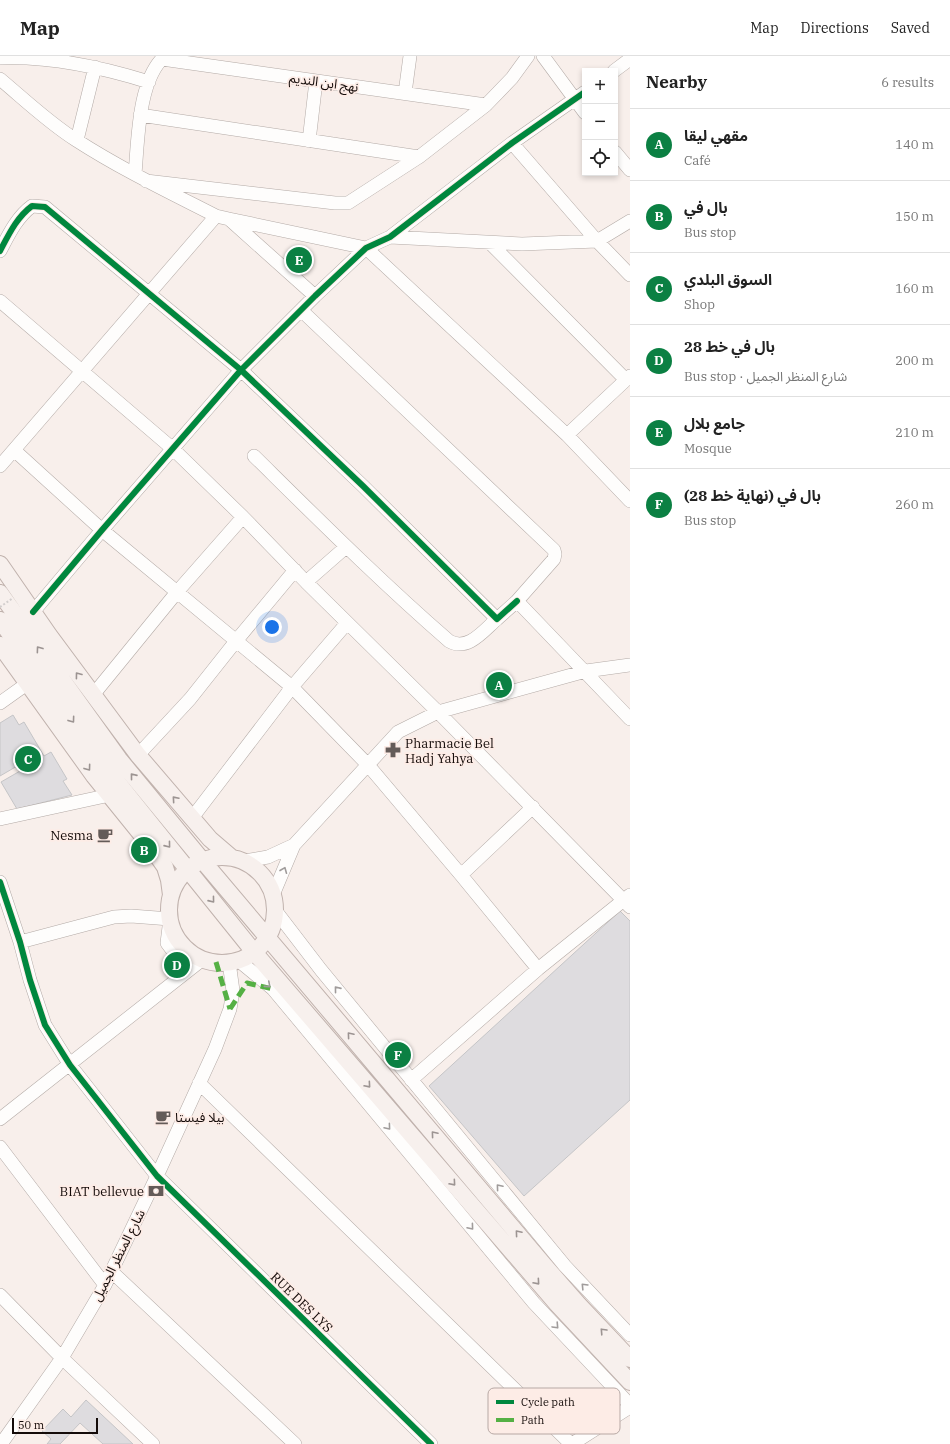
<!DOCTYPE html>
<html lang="en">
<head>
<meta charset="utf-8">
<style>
	:root { --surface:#fff; --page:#f6f6f6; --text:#222; --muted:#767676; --line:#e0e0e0; --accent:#0b8043 }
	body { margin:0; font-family:"IBM Plex Serif","Noto Sans Arabic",serif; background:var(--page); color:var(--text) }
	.controls { position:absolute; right:12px; top:12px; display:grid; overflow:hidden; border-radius:0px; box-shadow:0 2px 6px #0003 }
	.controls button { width:36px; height:36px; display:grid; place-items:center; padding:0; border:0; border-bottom:1px solid var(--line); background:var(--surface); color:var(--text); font:20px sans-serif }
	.scale { position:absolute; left:12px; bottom:10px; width:86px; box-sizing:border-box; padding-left:4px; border:2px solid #140b09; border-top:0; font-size:11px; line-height:14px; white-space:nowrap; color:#140b09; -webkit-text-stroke:3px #fdece6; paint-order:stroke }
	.you { position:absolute; left:272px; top:571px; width:14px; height:14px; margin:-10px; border:3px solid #fff; border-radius:50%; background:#1a73e8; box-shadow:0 0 0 6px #1a73e833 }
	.badge { display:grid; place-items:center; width:26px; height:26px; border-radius:50%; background:var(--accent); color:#fff; font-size:13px; font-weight:700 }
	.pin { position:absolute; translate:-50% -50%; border:2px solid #fff; box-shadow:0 1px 4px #0006 }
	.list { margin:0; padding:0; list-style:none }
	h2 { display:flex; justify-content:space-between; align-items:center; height:52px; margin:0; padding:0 16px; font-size:17px }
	h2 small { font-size:13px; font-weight:400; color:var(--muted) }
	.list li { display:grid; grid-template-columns:26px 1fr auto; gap:12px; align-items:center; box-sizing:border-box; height:72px; padding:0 16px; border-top:1px solid var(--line) }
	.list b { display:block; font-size:15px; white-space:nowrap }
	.list p { margin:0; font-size:13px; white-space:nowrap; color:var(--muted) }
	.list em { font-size:13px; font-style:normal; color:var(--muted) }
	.icon { flex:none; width:22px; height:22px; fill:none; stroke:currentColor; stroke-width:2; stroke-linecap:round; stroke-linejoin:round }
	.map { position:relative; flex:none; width:630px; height:1388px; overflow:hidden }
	header { display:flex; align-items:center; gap:24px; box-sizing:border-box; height:56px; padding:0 20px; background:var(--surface); border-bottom:1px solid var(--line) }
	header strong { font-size:19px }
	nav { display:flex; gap:22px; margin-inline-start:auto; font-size:14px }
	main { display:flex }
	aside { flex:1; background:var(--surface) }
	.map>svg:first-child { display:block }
</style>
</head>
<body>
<header>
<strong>Map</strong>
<nav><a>Map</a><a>Directions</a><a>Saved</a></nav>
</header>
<main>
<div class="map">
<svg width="630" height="1388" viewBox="0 0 630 1388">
	<rect width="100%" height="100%" fill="#f8efeb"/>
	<path fill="#dedcdf" stroke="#c5c5c7" d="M13 659 19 669 24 666 44 700 51 696 67 723 63 725 72 739 17 753 1 726 27 711 24 706 0 720V667Z
		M620 855 630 865V1044L524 1140 429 1030Z
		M86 1344 133 1388H103L80 1367 60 1388H47L51 1383 42 1375 63 1353 71 1361Z"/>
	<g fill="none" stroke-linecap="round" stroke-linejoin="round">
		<defs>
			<path id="minor" d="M543 0 585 57
				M0 2C50 0 101 11 149 26
				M162 3 486 49
				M614 15 630 3
				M0 23C25 44 49 67 76 84 121 113 169 136 216 160
				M405 37 410 0
				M140 59 419 101
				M77 84 95 11
				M309 85 316 25
				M512 87 597 185 630 219
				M615 96 630 114
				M135 118C138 85 138 23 165 0
				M146 125 335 147H348L419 101 486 49 512 22 528 0
				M229 163 366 192 567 379 630 445
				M390 181 522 188 597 185 630 165
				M490 187 626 324
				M0 195C9 178 17 161 32 150L45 151 241 314 363 430 497 563 517 545
				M0 245 173 393 243 461 306 526 346 491
				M302 255 554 494 555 498 554 503 517 545 630 663
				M567 379 630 320
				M14 394 102 474 292 631 347 567
				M254 400C318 463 381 526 449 585 468 596 484 574 497 563
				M0 410 216 160 229 163 315 240
				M306 526 438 656 630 851
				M33 556 102 474 241 314 315 240 366 192 390 181 512 87 585 36
				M93 639 177 536 243 461
				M0 647 28 627
				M138 699 190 643 236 585 295 514
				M192 762 292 631 368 709 461 819 538 913
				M0 763 110 739
				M244 805 268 801 294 789
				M461 819 533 751
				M0 826 20 886 30 924 45 969 70 1009 157 1120 431 1388
				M273 839 294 789 398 676 438 656 586 615 630 609
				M275 854 321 914 565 1210 630 1279
				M20 886 114 861 131 860 170 863 167 887 179 903H203
				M238 904 273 933 534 1247 630 1349
				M411 1024 538 913 630 839
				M199 1027 571 1388
				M0 1063 203 903
				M0 1091 105 1229
				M111 1215 295 1388
				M0 1239 62 1302 153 1388
				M1 1388 62 1302 105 1229 157 1120 215 993 230 953 233 935 229 906
				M572 1388 630 1351"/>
			<path id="major" d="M0 508 49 579 138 699 210 783 231 801
				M0 537 119 703 202 804 544 1209 579 1249 630 1303
				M0 564 106 712 254 896 557 1248 630 1326
				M0 589 94 720 149 788 165 811 169 824 171 839
				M169 854a53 53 0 1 1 106 0a53 53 0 1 1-106 0Z"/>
		</defs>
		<use href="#minor" stroke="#b3aaa6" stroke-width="14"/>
		<use href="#major" stroke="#c0b2ad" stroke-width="18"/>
		<use href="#minor" stroke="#fefdfc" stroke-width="13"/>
		<use href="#major" stroke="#f7f0ed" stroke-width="16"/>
		<path stroke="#d3cfce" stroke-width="2" stroke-dasharray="2 2" stroke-linecap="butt" d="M0 551 13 542"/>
		<path stroke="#55b044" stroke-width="5" stroke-dasharray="10 5" stroke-linecap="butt" d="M216 906 230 953
			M230 953 247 927 273 933"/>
		<defs>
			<path id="cycleway" d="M0 195C9 178 17 161 32 150L45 151 241 314 363 430 497 563 517 545
				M33 556 102 474 241 314 315 240 366 192 390 181 512 87 585 36
				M0 826 20 886 30 924 45 969 70 1009 157 1120 431 1388"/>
		</defs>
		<use href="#cycleway" stroke="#fdece6" stroke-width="8"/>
		<use href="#cycleway" stroke="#00873e" stroke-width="6"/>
	</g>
	<defs><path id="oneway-chevron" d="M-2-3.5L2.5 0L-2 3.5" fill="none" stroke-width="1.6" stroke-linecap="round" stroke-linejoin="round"/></defs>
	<g stroke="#9c9492">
		<use href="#oneway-chevron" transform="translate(39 593) rotate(-126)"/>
		<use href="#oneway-chevron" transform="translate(78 619) rotate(-127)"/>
		<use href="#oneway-chevron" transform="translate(72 664) rotate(54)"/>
		<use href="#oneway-chevron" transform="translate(88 712) rotate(54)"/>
		<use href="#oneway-chevron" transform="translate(133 720) rotate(-129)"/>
		<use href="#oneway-chevron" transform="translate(175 743) rotate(-131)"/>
		<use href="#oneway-chevron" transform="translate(168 789) rotate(51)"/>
		<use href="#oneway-chevron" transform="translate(212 844) rotate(51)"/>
		<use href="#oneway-chevron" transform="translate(350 979) rotate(-130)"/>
		<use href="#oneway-chevron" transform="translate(368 1029) rotate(49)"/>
		<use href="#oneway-chevron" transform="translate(434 1078) rotate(-130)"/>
		<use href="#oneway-chevron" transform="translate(453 1127) rotate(49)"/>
		<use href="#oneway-chevron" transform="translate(518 1177) rotate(-130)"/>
		<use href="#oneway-chevron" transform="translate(537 1226) rotate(49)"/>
		<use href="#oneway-chevron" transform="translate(603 1275) rotate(-133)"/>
	</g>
	<g stroke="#a09c9b">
		<use href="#oneway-chevron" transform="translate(284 814) rotate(-68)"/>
		<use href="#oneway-chevron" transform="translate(268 929) rotate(40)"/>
		<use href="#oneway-chevron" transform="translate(337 933) rotate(-129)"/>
		<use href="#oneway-chevron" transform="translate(388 1071) rotate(50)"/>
		<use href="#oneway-chevron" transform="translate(499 1131) rotate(-130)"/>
		<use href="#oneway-chevron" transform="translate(471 1171) rotate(50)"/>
		<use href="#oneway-chevron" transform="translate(584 1230) rotate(-134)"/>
		<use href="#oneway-chevron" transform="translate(556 1270) rotate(47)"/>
	</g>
	<defs>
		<symbol id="pharmacy-bare" viewBox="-9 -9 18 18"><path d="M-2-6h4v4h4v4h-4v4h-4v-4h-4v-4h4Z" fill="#645b58" stroke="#fdece6" stroke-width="2.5" paint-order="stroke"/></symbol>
		<symbol id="cafe-bare" viewBox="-9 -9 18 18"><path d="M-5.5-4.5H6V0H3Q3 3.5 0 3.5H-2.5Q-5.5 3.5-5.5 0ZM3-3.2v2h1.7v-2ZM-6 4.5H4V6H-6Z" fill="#645b58" stroke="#fdece6" stroke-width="2.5" paint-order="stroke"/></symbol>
		<symbol id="bank-bare" viewBox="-9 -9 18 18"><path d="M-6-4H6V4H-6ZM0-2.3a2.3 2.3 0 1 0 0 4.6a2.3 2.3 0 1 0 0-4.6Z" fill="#645b58" stroke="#fdece6" stroke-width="2.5" paint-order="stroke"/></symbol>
	</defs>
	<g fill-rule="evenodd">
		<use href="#pharmacy-bare" x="382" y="683" width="22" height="22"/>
		<use href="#cafe-bare" x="94" y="768" width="22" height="22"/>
		<use href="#cafe-bare" x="152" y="1050" width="22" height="22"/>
		<use href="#bank-bare" x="145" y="1124" width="22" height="22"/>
	</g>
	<g text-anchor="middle" stroke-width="3.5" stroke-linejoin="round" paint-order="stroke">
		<g font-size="13" fill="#140b09" stroke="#fdece6">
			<text transform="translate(324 26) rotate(8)" y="5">نهج ابن النديم</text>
			<text transform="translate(118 1199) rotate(-63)" y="5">شارع المنظر الجميل</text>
			<text transform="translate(302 1246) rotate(44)" y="5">RUE DES LYS</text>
		</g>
		<g font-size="13" fill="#140b09" stroke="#fdece6" text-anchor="start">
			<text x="405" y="692">Pharmacie Bel<tspan x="405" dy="15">Hadj Yahya</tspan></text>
			<text x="93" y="784" text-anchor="end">Nesma</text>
			<text x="175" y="1066">بيلا فيستا</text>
			<text x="144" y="1140" text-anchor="end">BIAT bellevue</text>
		</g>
	</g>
	<rect x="488" y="1332" width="132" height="46" rx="6" fill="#fdece6" stroke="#b7a8a4" stroke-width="1"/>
	<rect x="496" y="1344" width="18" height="4" fill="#00873e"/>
	<rect x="496" y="1362" width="18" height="4" fill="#55b044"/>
	<g font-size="11" fill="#140b09">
		<text x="521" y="1350">Cycle path</text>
		<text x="521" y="1368">Path</text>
	</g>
</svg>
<div class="controls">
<button>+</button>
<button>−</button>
<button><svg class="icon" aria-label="locate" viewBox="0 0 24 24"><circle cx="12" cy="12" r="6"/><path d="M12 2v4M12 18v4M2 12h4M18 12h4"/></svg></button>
</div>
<div class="scale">50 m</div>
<div class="you"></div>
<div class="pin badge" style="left:499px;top:629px">A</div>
<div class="pin badge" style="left:144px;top:794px">B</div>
<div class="pin badge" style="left:28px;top:703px">C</div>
<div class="pin badge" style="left:177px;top:909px">D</div>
<div class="pin badge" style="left:299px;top:204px">E</div>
<div class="pin badge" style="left:398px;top:999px">F</div>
</div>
<aside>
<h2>Nearby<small>6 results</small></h2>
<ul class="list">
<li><span class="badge">A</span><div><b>مقهي ليقا</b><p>Café</p></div><em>140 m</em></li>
<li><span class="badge">B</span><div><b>بال في</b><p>Bus stop</p></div><em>150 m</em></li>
<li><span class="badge">C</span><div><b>السوق البلدي</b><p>Shop</p></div><em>160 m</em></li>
<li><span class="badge">D</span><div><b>بال في خط 28</b><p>Bus stop · شارع المنظر الجميل</p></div><em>200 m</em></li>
<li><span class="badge">E</span><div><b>جامع بلال</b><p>Mosque</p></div><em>210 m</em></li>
<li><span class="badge">F</span><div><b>بال في (نهاية خط 28)</b><p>Bus stop</p></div><em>260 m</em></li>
</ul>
</aside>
</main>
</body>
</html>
